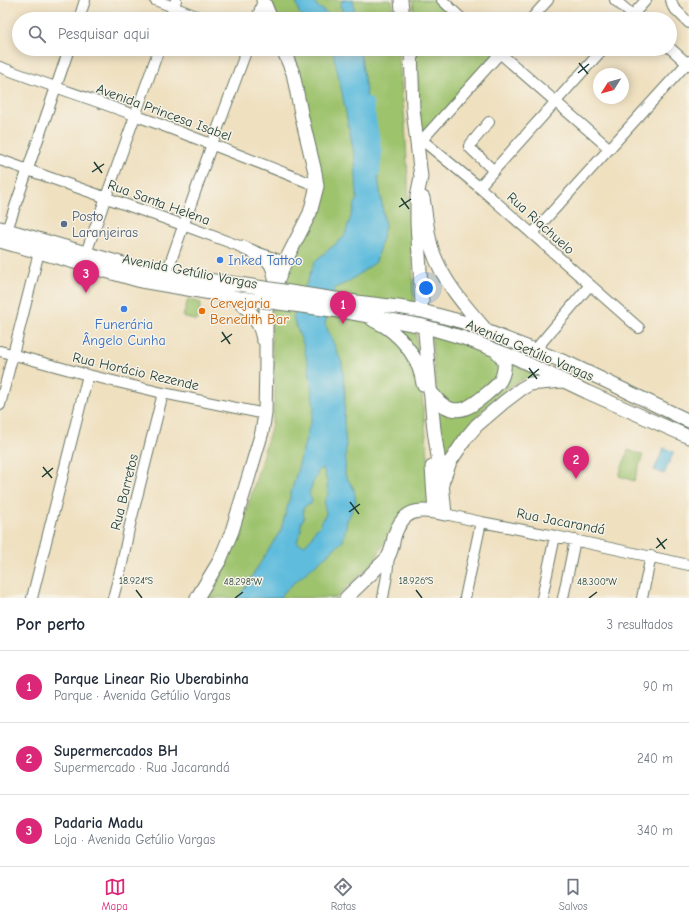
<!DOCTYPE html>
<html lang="pt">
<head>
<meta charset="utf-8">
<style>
	:root { --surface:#fff; --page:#f6f6f7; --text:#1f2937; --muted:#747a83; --line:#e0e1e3; --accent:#db2777 }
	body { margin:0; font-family:"Comic Neue",sans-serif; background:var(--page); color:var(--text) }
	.compass { position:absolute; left:593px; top:68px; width:36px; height:36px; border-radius:50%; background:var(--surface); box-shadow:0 2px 10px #0003; rotate:233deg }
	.you { position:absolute; left:426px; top:288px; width:14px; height:14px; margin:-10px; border:3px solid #fff; border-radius:50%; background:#1a73e8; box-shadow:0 0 0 6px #1a73e833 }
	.badge { display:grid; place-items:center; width:26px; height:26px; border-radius:50%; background:var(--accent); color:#fff; font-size:13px; font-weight:700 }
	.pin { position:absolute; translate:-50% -33px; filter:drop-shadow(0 1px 2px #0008) }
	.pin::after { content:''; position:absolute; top:21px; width:14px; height:12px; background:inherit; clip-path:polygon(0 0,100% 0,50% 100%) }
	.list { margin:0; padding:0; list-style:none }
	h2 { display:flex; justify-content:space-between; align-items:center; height:52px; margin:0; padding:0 16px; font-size:17px }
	h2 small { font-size:13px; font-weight:400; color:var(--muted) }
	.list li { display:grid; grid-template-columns:26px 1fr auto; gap:12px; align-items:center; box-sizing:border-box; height:72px; padding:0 16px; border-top:1px solid var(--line) }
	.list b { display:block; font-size:15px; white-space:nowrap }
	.list p { margin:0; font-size:13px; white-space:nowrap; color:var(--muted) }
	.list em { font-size:13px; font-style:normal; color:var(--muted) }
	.icon { flex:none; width:22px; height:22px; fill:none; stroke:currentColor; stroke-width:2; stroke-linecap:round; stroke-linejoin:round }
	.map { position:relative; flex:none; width:689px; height:598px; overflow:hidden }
	.search { position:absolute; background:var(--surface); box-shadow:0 2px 10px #0003; left:12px; right:12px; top:12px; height:44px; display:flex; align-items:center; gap:10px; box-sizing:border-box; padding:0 14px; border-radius:22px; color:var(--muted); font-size:15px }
	.sheet { height:268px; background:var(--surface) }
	nav { display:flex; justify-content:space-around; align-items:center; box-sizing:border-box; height:56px; border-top:1px solid var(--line); background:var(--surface); font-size:11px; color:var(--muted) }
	nav a { display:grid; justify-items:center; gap:2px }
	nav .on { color:var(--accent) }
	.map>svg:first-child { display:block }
</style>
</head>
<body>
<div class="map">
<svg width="689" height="598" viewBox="0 0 689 598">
	<rect width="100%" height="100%" fill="#f7f3e8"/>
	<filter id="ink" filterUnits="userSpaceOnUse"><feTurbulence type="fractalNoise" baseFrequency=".025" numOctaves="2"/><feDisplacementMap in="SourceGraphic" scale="8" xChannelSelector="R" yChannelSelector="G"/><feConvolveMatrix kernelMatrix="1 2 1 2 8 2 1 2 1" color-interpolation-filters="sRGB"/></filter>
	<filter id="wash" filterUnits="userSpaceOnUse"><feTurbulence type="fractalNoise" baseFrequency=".012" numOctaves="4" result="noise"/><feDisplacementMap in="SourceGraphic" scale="16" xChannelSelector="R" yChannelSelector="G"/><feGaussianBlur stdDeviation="0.9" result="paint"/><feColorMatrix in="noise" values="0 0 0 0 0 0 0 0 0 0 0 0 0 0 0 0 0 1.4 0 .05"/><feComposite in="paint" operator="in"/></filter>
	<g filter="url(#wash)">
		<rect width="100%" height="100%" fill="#efe0c0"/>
		<path fill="#9dc36d" stroke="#5e8050" d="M271 0H392L395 19H278Z
			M413 0H435L455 19H414Z
			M289 49H398L405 123 416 334 433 507 390 532 375 560 336 598H205L226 566 243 523 272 424 275 392 270 315 323 191 298 72Z
			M416 49H488L494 55 421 137Z
			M188 299 201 303 197 321 183 317Z
			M431 334C466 344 501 358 534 374 498 389 472 419 449 450L446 451 442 450Z
			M628 450 643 455 634 481 619 476Z"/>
		<path fill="#5fbcdd" stroke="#3f7c88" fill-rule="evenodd" d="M296 0H314L317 6 328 14 332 19H305L299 13Z
			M343 0H353L356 19H345L340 5Z
			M332 49H360L385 226 376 262 348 282 335 288 325 324 342 363 345 393 344 424 346 445 345 475 354 489 356 502 347 521 343 541 288 588 279 598H238L246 586 281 530 314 409 309 369 303 344 293 318 315 261 344 237 357 198 355 159 340 83ZM323 468 327 482 328 495C322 502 325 506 326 514L323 518 319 527 315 530 312 537 305 545 299 544 297 541 301 530V523L304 518 303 510 304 507 307 505 311 504 312 500 309 494 313 482 317 476 318 470Z
			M664 448 674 452 664 474 654 470Z"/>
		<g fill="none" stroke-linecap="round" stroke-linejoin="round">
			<path stroke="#5fbcdd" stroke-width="12" d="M367 103 376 153 374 172"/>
		</g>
	</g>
	<g filter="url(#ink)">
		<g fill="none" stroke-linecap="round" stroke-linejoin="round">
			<defs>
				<path id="minor" d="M155 0 204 19
					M442 0 462 19
					M615 0 637 19
					M671 0 673 7 689 23
					M79 19 85 0
					M170 19 176 0
					M257 19 263 0
					M531 19 548 0
					M629 19 646 0
					M670 48 689 65
					M495 49 610 149
					M0 67C45 84 91 99 137 116 197 138 257 162 317 186
					M489 122 469 146 470 148 494 171
					M422 140 479 187 639 328
					M422 140 504 49
					M0 160 183 225 242 247 285 262
					M479 187 603 49
					M7 230 69 49
					M532 234 689 61
					M86 253 159 49
					M166 275 212 144 247 49
					M535 350 590 285
					M0 351 88 375 163 393 265 414
					M0 405 39 252
					M445 514 481 522 555 536 689 565
					M32 598 88 375
					M113 598 122 564 129 529 163 393
					M383 598 387 575 389 556
					M465 598 481 522
					M542 598 555 536
					M563 598 575 540
					M642 598 651 556"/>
				<path id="major" d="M263 0 271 19
					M401 0 403 19
					M411 49 413 109 421 177 417 196V223L422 302
					M423 198C426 214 427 234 432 249 442 280 464 305 485 329
					M0 228 144 270 166 275 239 284
					M0 241 141 281 240 298
					M242 247C250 251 265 256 270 263 274 268 275 278 276 285
					M234 297C244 304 254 315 259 326 261 330 262 335 263 339
					M348 301 398 307 422 311 463 322 570 364 689 421
					M347 312 423 326 464 338 516 358 587 392 689 437
					M372 319C376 322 381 324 386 327 405 340 420 361 423 384
					M430 391C436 398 441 406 451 409 456 410 462 410 466 408 474 405 496 387 500 381 503 376 505 368 504 363 503 358 499 354 495 350
					M432 467 435 512
					M442 483 450 462 466 438 477 425 504 402 521 389 530 384 540 383 563 381
					M197 598 220 560 232 531 248 479 262 432 265 414 266 364V310L285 262 310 213 317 186 315 172 302 118 293 73 283 49
					M346 598C355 589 364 581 373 572 377 567 383 563 388 557 391 552 393 543 394 537 403 508 419 508 445 514L442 483 434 430 425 333"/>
			</defs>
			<use href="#minor" stroke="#687665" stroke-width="12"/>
			<use href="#major" stroke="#687665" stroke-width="15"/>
			<use href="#minor" stroke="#fff" stroke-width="10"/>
			<use href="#major" stroke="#fff" stroke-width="13"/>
			<defs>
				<path id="major-bridge" d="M239 284 348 301
					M240 298 347 312"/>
			</defs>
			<use href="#major-bridge" stroke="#687665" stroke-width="15" stroke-linecap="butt"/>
			<use href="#major-bridge" stroke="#fff" stroke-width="13"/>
		</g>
	</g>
	<path fill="none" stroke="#1f3d34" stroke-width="1.5" d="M579 63 588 74M578 73 589 64M94 162 102 173M92 172 104 164M401 198 409 209M399 207 411 199M222 332 230 344M221 342 232 334M529 368 537 379M528 378 539 369M43 467 52 478M42 477 53 468M350 502 359 514M349 512 360 504M657 538 665 549M656 548 667 539M136 590 142 598M416 590 422 598M235 598 243 592M589 598 597 592"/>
	<circle fill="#5c6f8a" stroke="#f7f3e8" stroke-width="1.5" cx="64" cy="224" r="4"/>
	<g fill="#3f7fe0" stroke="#f7f3e8" stroke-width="1.5">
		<circle cx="220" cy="260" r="4"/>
		<circle cx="124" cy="309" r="4"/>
	</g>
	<circle fill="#e8710a" stroke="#f7f3e8" stroke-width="1.5" cx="202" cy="311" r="4"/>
	<g text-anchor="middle" stroke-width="3" stroke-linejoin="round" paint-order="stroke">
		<g font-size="14" fill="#1f3d34" stroke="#f7f3e8">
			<text transform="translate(164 112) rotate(20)" y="5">Avenida Princesa Isabel</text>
			<text transform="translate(159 202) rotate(20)" y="5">Rua Santa Helena</text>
			<text transform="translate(541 223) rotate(42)" y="5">Rua Riachuelo</text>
			<text transform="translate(190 271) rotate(11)" y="5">Avenida Getúlio Vargas</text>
			<text transform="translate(530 350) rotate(23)" y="5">Avenida Getúlio Vargas</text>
			<text transform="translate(136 371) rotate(13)" y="5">Rua Horácio Rezende</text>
			<text transform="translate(124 492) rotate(-76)" y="5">Rua Barretos</text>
			<text transform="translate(561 521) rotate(11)" y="5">Rua Jacarandá</text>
		</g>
		<g font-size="14" fill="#4e5e75" stroke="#f7f3e8" text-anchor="start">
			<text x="72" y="221">Posto<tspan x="72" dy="16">Laranjeiras</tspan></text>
		</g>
		<g font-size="14" fill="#366cbe" stroke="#f7f3e8" text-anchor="start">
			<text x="228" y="265">Inked Tattoo</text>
			<text x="124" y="329" text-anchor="middle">Funerária<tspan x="124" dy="16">Ângelo Cunha</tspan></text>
		</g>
		<g font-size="14" fill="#c56008" stroke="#f7f3e8" text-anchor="start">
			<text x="210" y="308">Cervejaria<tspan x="210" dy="16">Benedith Bar</tspan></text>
		</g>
	</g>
	<g font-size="10" text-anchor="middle" fill="#1f3d34" stroke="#f7f3e8" stroke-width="3" stroke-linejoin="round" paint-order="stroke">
		<text x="136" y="584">18.924°S</text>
		<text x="416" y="584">18.926°S</text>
		<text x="243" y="585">48.298°W</text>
		<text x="597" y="585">48.300°W</text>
	</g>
</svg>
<svg class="compass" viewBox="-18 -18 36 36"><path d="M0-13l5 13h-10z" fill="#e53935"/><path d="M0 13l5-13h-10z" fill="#747a83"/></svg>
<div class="you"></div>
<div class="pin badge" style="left:343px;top:324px">1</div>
<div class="pin badge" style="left:576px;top:479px">2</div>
<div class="pin badge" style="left:86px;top:293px">3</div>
<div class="search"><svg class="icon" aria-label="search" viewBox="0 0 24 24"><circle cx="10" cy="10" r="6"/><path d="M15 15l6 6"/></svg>Pesquisar aqui</div>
</div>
<section class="sheet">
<h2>Por perto<small>3 resultados</small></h2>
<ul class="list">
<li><span class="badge">1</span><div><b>Parque Linear Rio Uberabinha</b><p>Parque · Avenida Getúlio Vargas</p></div><em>90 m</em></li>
<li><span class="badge">2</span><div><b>Supermercados BH</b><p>Supermercado · Rua Jacarandá</p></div><em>240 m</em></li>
<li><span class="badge">3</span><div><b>Padaria Madu</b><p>Loja · Avenida Getúlio Vargas</p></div><em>340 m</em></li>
</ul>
</section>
<nav>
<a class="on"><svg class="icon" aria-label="map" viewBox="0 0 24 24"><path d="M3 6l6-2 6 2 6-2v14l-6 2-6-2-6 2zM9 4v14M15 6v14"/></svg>Mapa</a>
<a><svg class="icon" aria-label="directions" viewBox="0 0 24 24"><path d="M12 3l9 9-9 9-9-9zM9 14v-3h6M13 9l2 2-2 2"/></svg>Rotas</a>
<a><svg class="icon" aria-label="saved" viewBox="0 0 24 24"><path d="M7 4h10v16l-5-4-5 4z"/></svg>Salvos</a>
</nav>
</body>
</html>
